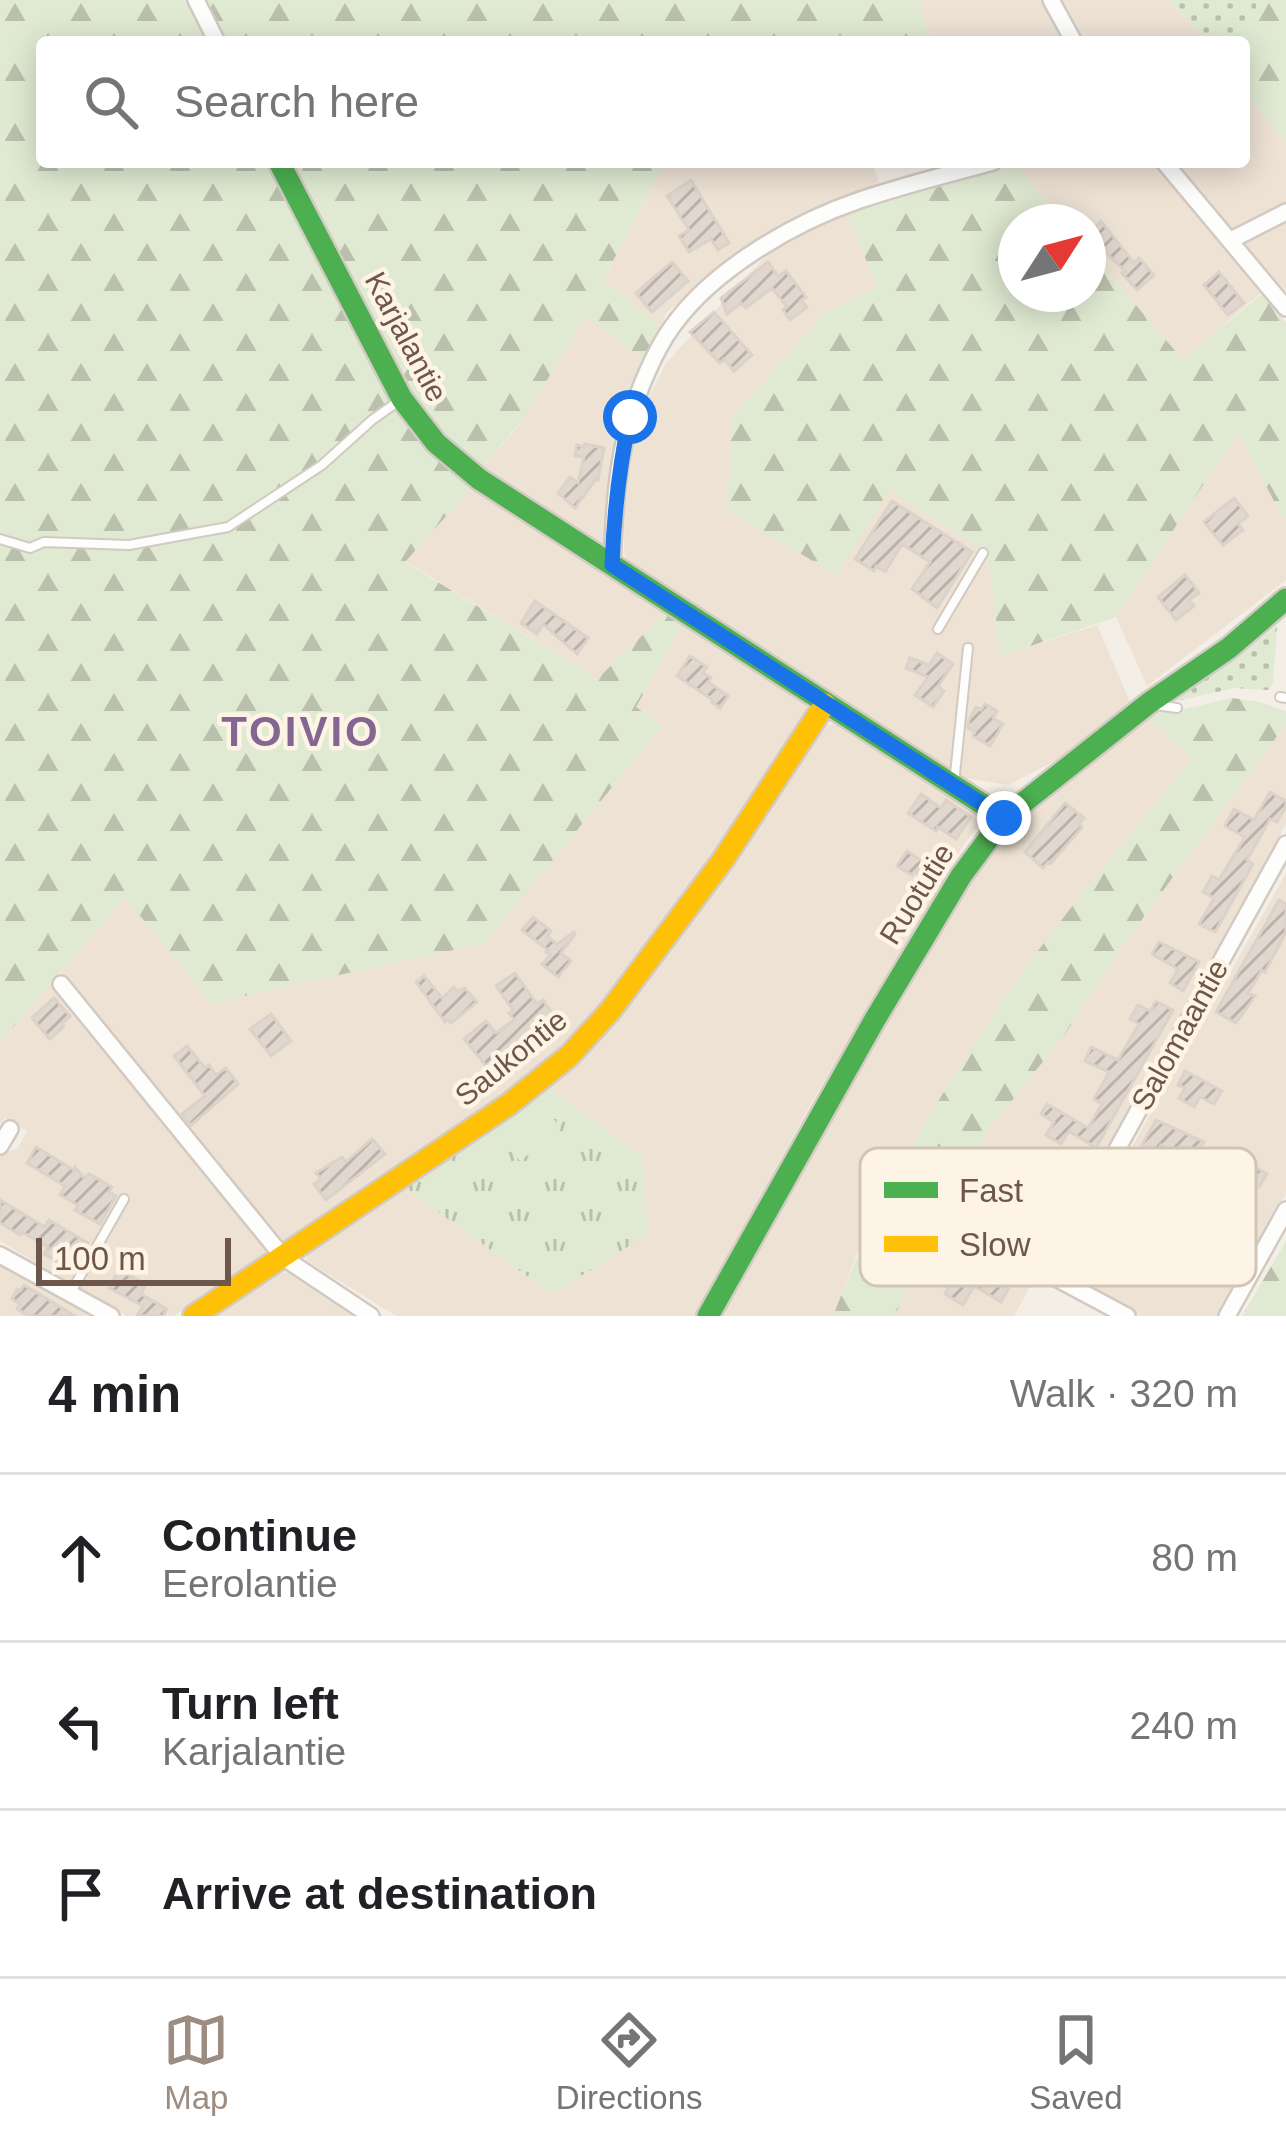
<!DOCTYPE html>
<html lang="en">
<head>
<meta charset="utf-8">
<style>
	:root { --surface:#fff; --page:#f6f6f6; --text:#202124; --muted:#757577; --line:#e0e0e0; --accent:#9d8c81 }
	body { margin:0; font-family:Helvetica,sans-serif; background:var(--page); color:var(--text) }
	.compass { position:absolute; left:998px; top:204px; width:108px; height:108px; border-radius:50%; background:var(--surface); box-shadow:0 6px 30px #0003; rotate:54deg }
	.scale { position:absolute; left:36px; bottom:30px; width:195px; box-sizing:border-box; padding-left:12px; border:6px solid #6e574a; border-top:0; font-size:33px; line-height:42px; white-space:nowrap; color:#6e574a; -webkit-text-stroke:9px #fdf4e6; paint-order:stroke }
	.stop { position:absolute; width:36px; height:36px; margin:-27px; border:9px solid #1a73e8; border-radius:50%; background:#fff }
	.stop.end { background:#1a73e8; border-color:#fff; box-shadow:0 3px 12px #0008 }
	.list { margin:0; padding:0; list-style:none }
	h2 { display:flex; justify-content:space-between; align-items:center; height:156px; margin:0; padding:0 48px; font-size:51px }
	h2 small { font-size:39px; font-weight:400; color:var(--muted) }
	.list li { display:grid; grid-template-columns:78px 1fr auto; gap:36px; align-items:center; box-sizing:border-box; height:168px; padding:0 48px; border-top:3px solid var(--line) }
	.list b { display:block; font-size:45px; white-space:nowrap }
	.list p { margin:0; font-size:39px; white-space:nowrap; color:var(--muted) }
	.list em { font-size:39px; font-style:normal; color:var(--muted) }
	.icon { flex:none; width:66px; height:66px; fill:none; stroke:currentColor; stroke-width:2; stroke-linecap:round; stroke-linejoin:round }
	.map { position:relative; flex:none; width:1286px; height:1316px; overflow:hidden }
	.search { position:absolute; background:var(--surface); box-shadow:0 6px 30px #0003; left:36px; right:36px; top:36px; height:132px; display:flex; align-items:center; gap:30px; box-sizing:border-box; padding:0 42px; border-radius:12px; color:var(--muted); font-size:45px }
	.sheet { height:660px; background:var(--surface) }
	nav { display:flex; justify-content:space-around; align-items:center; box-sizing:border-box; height:168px; border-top:3px solid var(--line); background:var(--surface); font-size:33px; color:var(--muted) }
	nav a { display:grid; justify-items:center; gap:6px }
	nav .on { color:var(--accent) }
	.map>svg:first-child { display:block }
</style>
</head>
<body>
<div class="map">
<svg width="1286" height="1316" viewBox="0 0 1286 1316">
	<defs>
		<pattern id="grass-dots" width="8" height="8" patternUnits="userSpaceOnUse" patternTransform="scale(3)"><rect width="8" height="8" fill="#e0ead2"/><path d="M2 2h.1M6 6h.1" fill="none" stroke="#bac0ac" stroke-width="1.8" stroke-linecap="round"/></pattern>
		<pattern id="forest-firs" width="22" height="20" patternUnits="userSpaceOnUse" patternTransform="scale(3)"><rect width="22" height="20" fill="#e0ead2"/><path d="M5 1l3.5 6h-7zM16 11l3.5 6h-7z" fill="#bac0ac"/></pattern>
		<pattern id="park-tufts" width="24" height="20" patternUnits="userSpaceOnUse" patternTransform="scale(3)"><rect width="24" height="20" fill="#e0ead2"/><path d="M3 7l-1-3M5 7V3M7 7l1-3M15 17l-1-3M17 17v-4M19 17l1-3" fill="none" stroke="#bac0ac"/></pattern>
		<pattern id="building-hatch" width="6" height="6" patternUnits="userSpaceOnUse" patternTransform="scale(3)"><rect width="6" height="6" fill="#e0d7cf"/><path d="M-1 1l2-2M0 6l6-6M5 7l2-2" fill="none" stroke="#bab1aa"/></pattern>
	</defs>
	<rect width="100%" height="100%" fill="#f4efe6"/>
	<path fill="#ede2d4" d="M919 0H1168L1209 42H931Z
		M1244 90 1286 143V291L1276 280 1183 360 1088 249V222H1064L1013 162H1244Z
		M665 162H872L879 183 816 209 748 247 666 313 661 327 603 281Z
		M847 213 878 287 825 313 732 418 888 489 986 550 1001 656 1097 625 1131 704 1055 761 1008 785 965 778 947 772 629 565 624 552 625 485 637 420 666 363 777 244Z
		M587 315 644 360 617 434 606 497 604 544 600 548 478 472 515 430Z
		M1239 431 1286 524V580L1147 686 1116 617Z
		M474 485 669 610 597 679 405 561Z
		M684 621 805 699 808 711 669 920 589 1021 541 1070 290 1244 279 1242 61 971 125 897 661 726 636 707Z
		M1146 717 1193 757 1008 993 856 1256 833 1316H719L845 1086 971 879 1003 841 1054 789Z
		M839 723 974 812 978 826 947 869 950 873 813 1100 695 1316H396L307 1261V1252L402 1186 552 1294 647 1234 643 1156 545 1087 822 726Z
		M1286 724V824L1014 1316H895L907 1284 989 1129 1065 1034 1120 949Z
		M1286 873V1194L1217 1316H1141L1062 1271Z
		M50 983 270 1255 192 1309 189 1306 174 1316H126L0 1241V1157L2 1153 17 1149 27 1131 5 1118 0 1125V1042Z
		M0 1262 96 1316H0Z
		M282 1273H292L359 1316H209L271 1274Z"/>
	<path fill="url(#grass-dots)" d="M1168 0H1256C1259 28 1233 42 1209 42Z
		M1277 626 1273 683 1268 690 1235 688 1176 701Z"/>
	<path fill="url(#forest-firs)" d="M0 0H187L209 42H42V162H270L399 416 430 451 474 485 405 562 597 679 669 610 684 621 636 707 662 726 485 943 211 1003 125 897 0 1042Z
		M205 0H919L931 42H228Z
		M1256 0H1286V143L1244 90V42H1227C1243 31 1259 21 1256 0Z
		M291 162H665L603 280 661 327 644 360 586 316 524 418 478 472 427 418Z
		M1016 165 1064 222H1016V294H1088V249L1183 360 1263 293 1286 323V524L1238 432 1116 617 1001 656 986 550 889 490 837 575 727 511 732 418 825 313 877 287 847 213Z
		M1232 698 1260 702 1286 711V724L1120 949 1065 1034 989 1129 907 1284 895 1316H833C876 1203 938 1095 1006 995 1063 913 1130 836 1192 758L1146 717 1159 709 1168 713Z
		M1286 1241V1316H1242Z"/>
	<path fill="url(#park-tufts)" d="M545 1087 643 1156 648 1234 552 1294 402 1186Z"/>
	<path fill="#e0ead2" d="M543 1105 561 1129 520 1161 502 1138Z"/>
	<path fill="url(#building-hatch)" stroke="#dcd2c9" stroke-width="3" d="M691 180 729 243 718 250 711 239 689 252 679 236 689 230 667 196Z
		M1101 221 1134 263 1139 258 1154 275 1137 290 1122 273 1125 271 1088 235Z
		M672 262 688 281 652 312 636 293Z
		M768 262 778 276 786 271 806 297 801 300 807 307 790 320 783 310 787 307 772 288 746 308 741 303 727 314 721 298Z
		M1219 272 1244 303 1228 315 1204 285Z
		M714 312 752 355 734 371 724 359 720 363 690 332Z
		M585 444 604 448 598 480 596 479 575 508 558 493 570 477 578 483 584 457 575 456 577 445 584 447Z
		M1234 498 1248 516 1238 524 1243 530 1223 545 1204 522Z
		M892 501 972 552 937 608 912 589 930 562 902 544 885 572 876 566 874 571 855 559Z
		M1185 575 1199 593 1189 600 1194 606 1176 620 1158 597Z
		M535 601 588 638 577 654 543 624 537 634 521 623Z
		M937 653 953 664 938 686 944 691 933 707 915 695 928 677 906 668 910 658 929 665Z
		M690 656 707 667 703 673 711 678 708 682 728 696 720 708 712 702 713 700 677 676Z
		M985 704 997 711 993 718 1003 724 990 746 973 736 975 732 968 728 969 720 976 707 981 710Z
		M1270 792 1286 801V806L1277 822 1270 819 1247 860 1253 864 1215 932 1199 924 1214 898 1203 892 1212 876 1219 880 1245 837 1225 826 1234 809 1254 820Z
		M921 794 941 808 946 800 971 817 956 839 938 827 936 831 908 813Z
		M1065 803 1084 818 1079 824 1082 827 1050 864 1048 862 1043 868 1025 852Z
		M907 851 932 868 941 855 950 862 935 886 915 871 912 875 897 866Z
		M1279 900 1286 904V932L1265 972 1262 970 1248 993 1255 996 1236 1023 1216 1012Z
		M533 917 551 931 547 936 557 944 574 932 575 934 561 953 571 961 558 977 542 964 550 955 546 952 548 950 522 930Z
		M1159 942 1199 962 1183 991 1170 983 1178 969 1152 954Z
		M515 973 537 1004 543 1000 556 1019 542 1033 544 1036 536 1042 537 1044 529 1050 521 1039 487 1067 464 1039 486 1021 496 1033 514 1020 509 1013 513 1010 496 986Z
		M424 976 442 998 454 987 457 991 465 988 477 1002 451 1023 447 1019 445 1022 416 982Z
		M54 998 70 1016 62 1023 64 1026 50 1039 32 1018Z
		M1156 1001 1173 1010 1096 1148 1069 1131 1061 1144 1046 1135 1054 1122 1041 1114 1047 1104 1088 1128 1102 1104 1094 1099 1109 1072 1085 1061 1091 1047 1118 1060 1139 1024 1130 1019 1138 1005 1150 1011Z
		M271 1014 291 1041 271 1056 250 1029Z
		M187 1046 205 1068 209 1065 216 1075 226 1068 238 1084 191 1125 182 1114 205 1096 174 1056Z
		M1185 1071 1222 1091 1214 1104 1200 1097 1194 1107 1179 1098 1185 1088 1178 1085Z
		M1156 1120 1204 1142 1192 1163 1161 1145 1157 1153 1142 1145Z
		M372 1139 385 1154 326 1200 314 1184 321 1179 316 1173 342 1157 346 1162Z
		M36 1147 74 1170 75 1167 84 1178 89 1174 112 1187 109 1192 116 1196 100 1224 75 1210 78 1205 60 1195 65 1186 27 1163Z
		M1239 1157 1267 1174 1259 1187 1249 1181 1243 1193 1225 1182Z
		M0 1200 45 1227 49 1220 88 1243 76 1263 64 1256 60 1263 44 1254 48 1247 22 1232 20 1235 0 1223Z
		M978 1235 1024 1261 1001 1302 974 1286 963 1305 945 1294Z
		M119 1270 146 1284 141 1294 167 1309 163 1316H137L143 1306 109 1288Z
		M24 1285 75 1316H29L17 1309 20 1304 12 1299 17 1289 20 1291Z"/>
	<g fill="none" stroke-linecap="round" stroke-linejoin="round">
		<defs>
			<path id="lane" d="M0 539 30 548 44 542 129 545 228 527 322 465 372 420 400 400
				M938 629 983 553
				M1280 697 1286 698
				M1155 705 1177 708
				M954 784 968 648
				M71 1292 124 1199"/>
			<path id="street" d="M196 0 217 42
				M1051 0 1074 42
				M1164 162 1286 308
				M1231 240 1286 212
				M612 565C614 516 616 466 630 419 638 391 655 350 672 327 713 269 795 222 860 200 904 185 949 174 993 162
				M61 984 284 1258 371 1316
				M0 1146 10 1129
				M0 1255 111 1316
				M1127 1316 1048 1274 1286 844
				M1227 1316 1286 1210"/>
			<path id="fast" d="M279 162 402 399 436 443 479 479 1004 818
				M708 1316 874 1021 961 876 1004 818 1149 703 1229 648 1286 599"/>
			<path id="slow" d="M194 1316 508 1105 569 1056 610 1011 723 860 825 704"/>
		</defs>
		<use href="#lane" stroke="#d2cac2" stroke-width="12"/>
		<use href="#street" stroke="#d2cac2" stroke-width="20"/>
		<use href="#fast" stroke="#d3cbc3" stroke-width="26"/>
		<use href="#slow" stroke="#d3cbc3" stroke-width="26"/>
		<use href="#lane" stroke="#fdfdfb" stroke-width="8"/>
		<use href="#street" stroke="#fdfdfb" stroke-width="15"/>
		<use href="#fast" stroke="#4caf50" stroke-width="21"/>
		<use href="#slow" stroke="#ffc107" stroke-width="21"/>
	</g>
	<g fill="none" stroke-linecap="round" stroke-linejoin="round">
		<path stroke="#1a73e8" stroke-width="15" d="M630 417C619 466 614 514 612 565L1004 818"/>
	</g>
	<g text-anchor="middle" stroke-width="9" stroke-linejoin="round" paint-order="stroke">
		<g font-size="30" fill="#6e574a" stroke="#fdf4e6">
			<text transform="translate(406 337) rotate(62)" y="10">Karjalantie</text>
			<text transform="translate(917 894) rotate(-58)" y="10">Ruotutie</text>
			<text transform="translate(1180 1035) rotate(-61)" y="10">Salomaantie</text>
			<text transform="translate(511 1058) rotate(-39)" y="10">Saukontie</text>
		</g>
		<g font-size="42" font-weight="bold" letter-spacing="3" fill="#836691" stroke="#fdf4e6">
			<text x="301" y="746">TOIVIO</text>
		</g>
	</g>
	<rect x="860" y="1148" width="396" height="138" rx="18" fill="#fdf4e6" stroke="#d2c5b7" stroke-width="3"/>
	<rect x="884" y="1182" width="54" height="16" fill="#4caf50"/>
	<rect x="884" y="1236" width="54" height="16" fill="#ffc107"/>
	<g font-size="33" fill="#6e574a">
		<text x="959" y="1202">Fast</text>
		<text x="959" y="1256">Slow</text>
	</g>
</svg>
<svg class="compass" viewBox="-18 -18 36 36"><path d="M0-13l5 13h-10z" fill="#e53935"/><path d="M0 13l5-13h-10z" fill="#757577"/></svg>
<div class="scale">100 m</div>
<div class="stop" style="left:630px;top:417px"></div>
<div class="stop end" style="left:1004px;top:818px"></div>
<div class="search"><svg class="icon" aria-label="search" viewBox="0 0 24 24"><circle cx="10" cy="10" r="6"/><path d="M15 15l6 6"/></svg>Search here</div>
</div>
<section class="sheet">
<h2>4 min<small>Walk · 320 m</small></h2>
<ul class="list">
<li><svg class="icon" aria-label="ahead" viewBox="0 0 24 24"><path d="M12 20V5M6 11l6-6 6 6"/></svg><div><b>Continue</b><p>Eerolantie</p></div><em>80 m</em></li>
<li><svg class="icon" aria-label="left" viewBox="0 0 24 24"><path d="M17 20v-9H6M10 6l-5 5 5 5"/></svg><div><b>Turn left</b><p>Karjalantie</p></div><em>240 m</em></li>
<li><svg class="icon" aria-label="arrive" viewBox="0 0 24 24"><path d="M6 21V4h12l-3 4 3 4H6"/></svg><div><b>Arrive at destination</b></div></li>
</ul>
</section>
<nav>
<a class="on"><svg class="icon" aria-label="map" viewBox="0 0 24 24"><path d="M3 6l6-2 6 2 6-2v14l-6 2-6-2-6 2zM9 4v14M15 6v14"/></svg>Map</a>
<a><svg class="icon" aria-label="directions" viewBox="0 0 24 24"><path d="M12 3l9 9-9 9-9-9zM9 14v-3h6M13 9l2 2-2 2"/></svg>Directions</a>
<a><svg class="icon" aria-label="saved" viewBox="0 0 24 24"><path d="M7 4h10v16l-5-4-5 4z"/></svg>Saved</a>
</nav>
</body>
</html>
